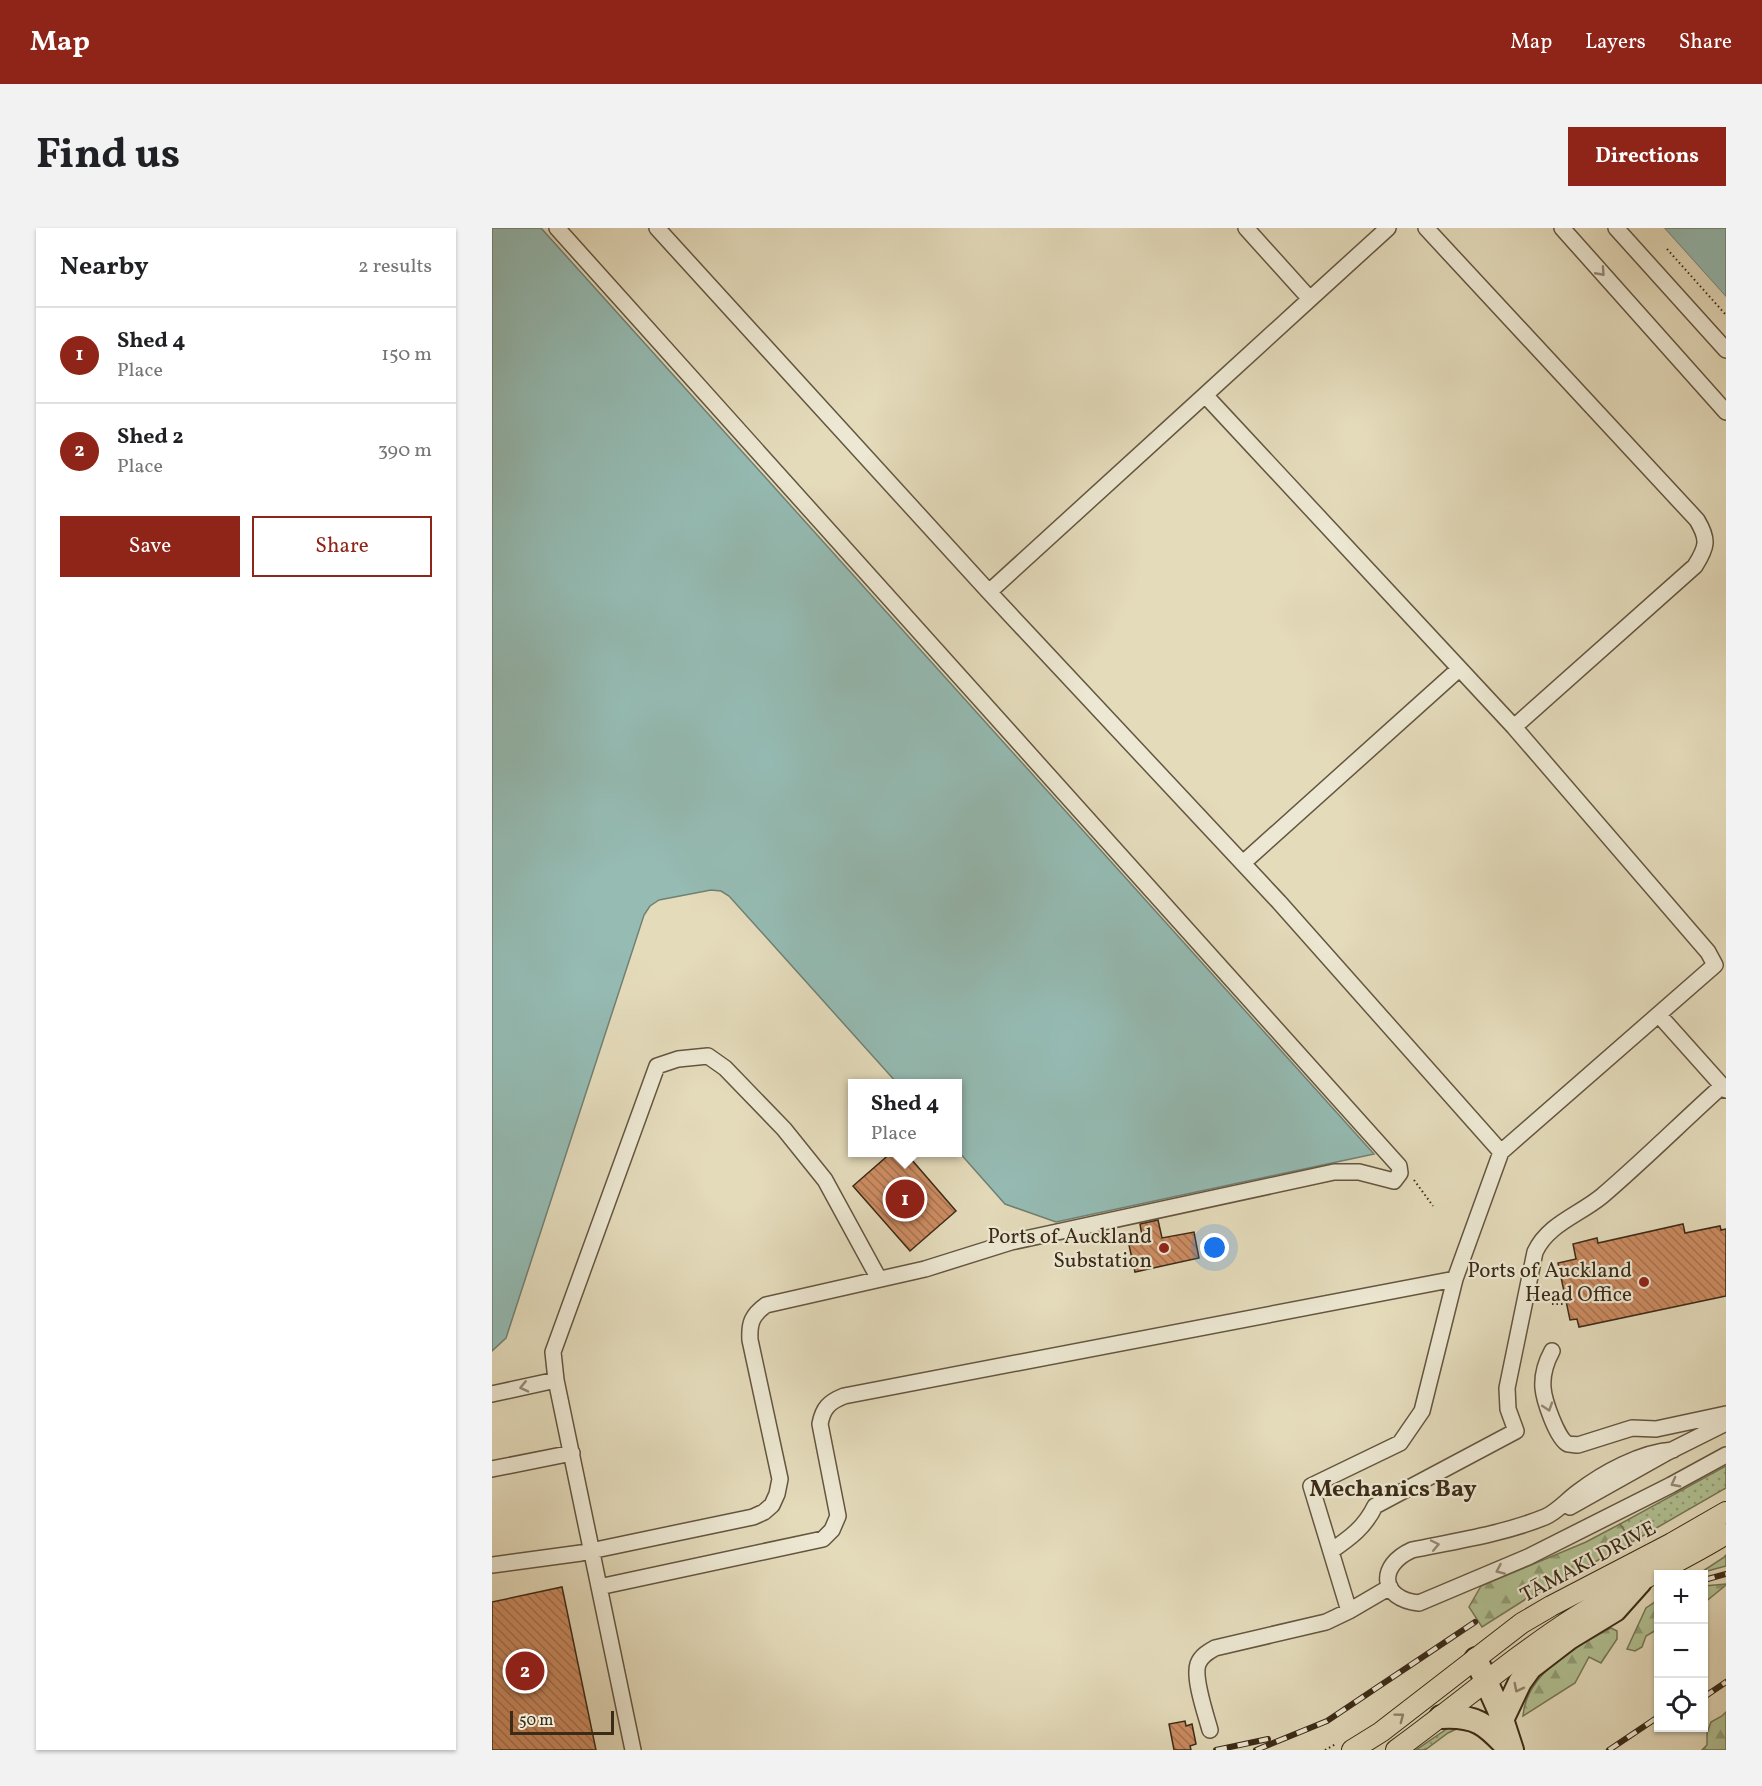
<!DOCTYPE html>
<html lang="en">
<head>
<meta charset="utf-8">
<style>
	:root { --surface:#fff; --page:#f2f2f2; --text:#202124; --muted:#757577; --line:#e0e0e0; --accent:#8f2418 }
	body { margin:0; font-family:Vollkorn,serif; background:var(--page); color:var(--text) }
	.controls { position:absolute; right:18px; bottom:18px; display:grid; overflow:hidden; border-radius:0px; box-shadow:0 2px 4px #0004 }
	.controls button { width:54px; height:54px; display:grid; place-items:center; padding:0; border:0; border-bottom:2px solid var(--line); background:var(--surface); color:var(--text); font:30px sans-serif }
	.scale { position:absolute; left:18px; bottom:15px; width:104px; box-sizing:border-box; padding-left:6px; border:3px solid #3a2a17; border-top:0; font-size:16px; line-height:21px; white-space:nowrap; color:#3a2a17; -webkit-text-stroke:4px #ede8d3; paint-order:stroke }
	.you { position:absolute; left:723px; top:1020px; width:21px; height:21px; margin:-15px; border:4px solid #fff; border-radius:50%; background:#1a73e8; box-shadow:0 0 0 9px #1a73e833 }
	.badge { display:grid; place-items:center; width:39px; height:39px; border-radius:50%; background:var(--accent); color:#fff; font-size:20px; font-weight:700 }
	.pin { position:absolute; translate:-50% -50%; border:3px solid #fff; box-shadow:0 2px 6px #0006 }
	.popup { position:absolute; left:356px; top:851px; width:114px; height:78px; box-sizing:border-box; display:grid; place-content:center; border-radius:0px; background:var(--surface); filter:drop-shadow(0 2px 4px #0005); font-size:20px; white-space:nowrap; color:var(--muted) }
	.popup b { font-size:22px; color:var(--text) }
	.popup::after { content:''; position:absolute; left:50%; top:100%; margin-left:-12px; border:12px solid transparent; border-top-color:var(--surface) }
	.list { margin:0; padding:0; list-style:none }
	h2 { display:flex; justify-content:space-between; align-items:center; height:78px; margin:0; padding:0 24px; font-size:26px }
	h2 small { font-size:20px; font-weight:400; color:var(--muted) }
	.list li { display:grid; grid-template-columns:39px 1fr auto; gap:18px; align-items:center; box-sizing:border-box; height:96px; padding:0 24px; border-top:2px solid var(--line) }
	.list b { display:block; font-size:22px; white-space:nowrap }
	.list p { margin:0; font-size:20px; white-space:nowrap; color:var(--muted) }
	.list em { font-size:20px; font-style:normal; color:var(--muted) }
	.actions { display:flex; gap:12px; padding:18px 24px }
	.actions a { flex:1; padding:14px 0; border:2px solid var(--accent); border-radius:0px; text-align:center; font-size:21px; color:var(--accent) }
	.actions .main { background:var(--accent); color:#fff }
	.icon { flex:none; width:33px; height:33px; fill:none; stroke:currentColor; stroke-width:2; stroke-linecap:round; stroke-linejoin:round }
	.map { position:relative; flex:none; width:1234px; height:1522px; overflow:hidden; border-radius:0px }
	header { display:flex; align-items:center; gap:36px; box-sizing:border-box; height:84px; padding:0 30px; background:var(--accent); color:#fff }
	header strong { font-size:28px }
	nav { display:flex; gap:33px; margin-inline-start:auto; font-size:21px }
	.intro { display:flex; align-items:center; justify-content:space-between; box-sizing:border-box; height:144px; padding:0 36px }
	h1 { margin:0; font-size:42px }
	.button { padding:15px 27px; border-radius:0px; background:var(--accent); color:#fff; font-size:21px; font-weight:700 }
	main { display:flex; gap:36px; padding:0 36px }
	aside { flex:1; background:var(--surface); border-radius:0px; box-shadow:0 2px 4px #0004 }
	.map>svg:first-child { display:block }
</style>
</head>
<body>
<header>
<strong>Map</strong>
<nav><a>Map</a><a>Layers</a><a>Share</a></nav>
</header>
<div class="intro"><h1>Find us</h1><a class="button">Directions</a></div>
<main>
<aside>
<h2>Nearby<small>2 results</small></h2>
<ul class="list">
<li><span class="badge">1</span><div><b>Shed 4</b><p>Place</p></div><em>150 m</em></li>
<li><span class="badge">2</span><div><b>Shed 2</b><p>Place</p></div><em>390 m</em></li>
</ul>
<div class="actions"><a class="main">Save</a><a>Share</a></div>
</aside>
<div class="map">
<svg width="1234" height="1522" viewBox="0 0 1234 1522">
	<defs>
		<pattern id="grass-dots" width="8" height="8" patternUnits="userSpaceOnUse" patternTransform="scale(1.5)"><rect width="8" height="8" fill="#b1c193"/><path d="M2 2h.1M6 6h.1" fill="none" stroke="#919d77" stroke-width="1.8" stroke-linecap="round"/></pattern>
		<pattern id="forest-firs" width="22" height="20" patternUnits="userSpaceOnUse" patternTransform="scale(1.5)"><rect width="22" height="20" fill="#b1c193"/><path d="M5 1l3.5 6h-7zM16 11l3.5 6h-7z" fill="#919d77"/></pattern>
		<pattern id="building-back-hatch" width="6" height="6" patternUnits="userSpaceOnUse" patternTransform="scale(1.5)"><rect width="6" height="6" fill="#cd8c62"/><path d="M-1 5l2 2M0 0l6 6M5-1l2 2" fill="none" stroke="#a77350"/></pattern>
	</defs>
	<rect width="100%" height="100%" fill="#e4dbbb"/>
	<filter id="stains"><feTurbulence type="fractalNoise" baseFrequency=".00333" numOctaves="4"/><feColorMatrix values="0 0 0 0 .2 0 0 0 0 .09 0 0 0 0 .02 0 0 0 .5 -.17"/></filter>
	<radialGradient id="worn" r=".72"><stop offset=".6" stop-color="#630" stop-opacity="0"/><stop offset="1" stop-color="#630" stop-opacity=".3"/></radialGradient>
	<path fill="url(#grass-dots)" stroke="#767655" stroke-width="1.5" d="M1234 1238V1260L1140 1314 1128 1296Z
		M975 1496 956 1505 933 1522H924L959 1498Z"/>
	<path fill="url(#forest-firs)" stroke="#767655" stroke-width="1.5" d="M1128 1296 1140 1314 1034 1371 990 1399 977 1379 989 1358 1094 1314Z
		M1234 1327V1338L1208 1345 1231 1330Z
		M1234 1356V1357L1212 1375V1358Z
		M1166 1372V1401L1154 1408 1150 1419 1143 1423 1135 1421 1154 1380Z
		M1119 1400 1125 1403V1411L1109 1435 1097 1429 1083 1455 1031 1488C1034 1445 1084 1418 1119 1400Z
		M1234 1484V1522H1210L1215 1517V1505L1219 1494 1230 1488Z"/>
	<path fill="#95bbb3" stroke="#718175" stroke-width="1.5" d="M0 0H49L882 926 564 994 513 976 466 923V856L405 855 237 668 229 663 219 662 167 672 158 678 152 687 14 1110 0 1123Z
		M1172 0H1234V69Z"/>
	<path fill="#e4dbbb" d="M1169 0H1172L1234 69V72Z"/>
	<path fill="url(#building-back-hatch)" stroke="#3a2a17" stroke-width="1.5" d="M400 924H413L464 983 418 1023 361 958Z
		M666 992 670 1010 702 1004 707 1030 643 1044 637 1017 651 1014 648 996Z
		M1191 996 1193 1005 1228 998 1229 1002 1234 1001V1068L1087 1099 1085 1091 1078 1092 1066 1035 1084 1031 1081 1016 1105 1010 1106 1015Z
		M70 1359 104 1522H0V1374Z
		M693 1493 694 1498 700 1496 704 1516 698 1518 699 1522H682L677 1496Z"/>
	<g fill="none" stroke-linecap="round" stroke-linejoin="round">
		<defs>
			<path id="minor" d="M165 0 497 364 787 674 1009 924
				M754 0 818 71 896 0
				M1070 0 1234 184
				M1124 0 1234 122
				M818 71 713 167 1022 499
				M497 364 713 167
				M751 635 967 441
				M1167 787 1234 862
				M1060 1123C1054 1134 1050 1147 1051 1160 1052 1172 1065 1211 1076 1216 1078 1216 1084 1217 1086 1217L1140 1200 1164 1201 1234 1186
				M0 1166 64 1152
				M1181 1222C1149 1224 1111 1245 1086 1264 1075 1272 1065 1284 1053 1289 1011 1306 964 1313 920 1322 886 1337 887 1371 927 1375L1036 1329 1179 1257 1234 1227
				M0 1241 80 1225
				M1078 1279 1176 1224 1234 1195
				M839 1323C858 1310 873 1299 883 1278L1024 1203 1016 1181 1015 1160 1043 1024C1056 996 1087 987 1110 968 1151 933 1190 894 1230 858
				M0 1337 89 1325 261 1289 272 1284 280 1277 285 1266 288 1251 258 1112C257 1095 260 1087 274 1077L433 1041 519 1014 842 944H867L902 953 908 945 907 938 65 0
				M107 1359 331 1311 340 1302 346 1288 328 1196C331 1180 337 1174 352 1168L963 1051 1009 924 1223 737 1216 724 1022 499 1203 338C1215 319 1217 312 1205 292L934 0
				M857 1383 819 1258 908 1215 930 1183 963 1051
				M718 1502C714 1487 701 1450 706 1436 709 1428 716 1424 723 1420L834 1394 857 1383 898 1359
				M141 1522 64 1152 61 1124 165 838 186 831 216 828 233 840 292 901 333 952 387 1051"/>
			<path id="major" d="M860 1522 889 1504 1030 1395 1059 1378 1180 1315 1234 1284
				M904 1522C965 1478 1022 1428 1085 1388 1133 1358 1186 1336 1234 1306"/>
			<path id="highway" d="M984 1431 1007 1482 1020 1522
				M949 1489C984 1487 994 1496 1017 1521
				M1010 1492 1028 1454 1038 1440 1077 1410 1123 1382 1148 1354"/>
		</defs>
		<use href="#minor" stroke="#645640" stroke-width="18"/>
		<use href="#major" stroke="#3a2a17" stroke-width="22"/>
		<use href="#highway" stroke="#3a2a17" stroke-width="26"/>
		<path stroke="#3a2a17" stroke-width="2" stroke-dasharray="1.5 3" stroke-linecap="butt" d="M1175 21 1234 87
			M922 952 941 978
			M1060 1076H1071
			M833 1522 844 1516"/>
		<use href="#minor" stroke="#ede8d3" stroke-width="15"/>
		<use href="#major" stroke="#e4dbbb" stroke-width="20"/>
		<use href="#highway" stroke="#e4dbbb" stroke-width="22"/>
		<defs>
			<path id="rail" d="M1212 1352 1234 1346
				M1212 1469 1234 1454
				M724 1522 776 1511
				M764 1522 835 1493 983 1394
				M1117 1522 1166 1489"/>
		</defs>
		<use href="#rail" stroke="#3a2a17" stroke-width="6"/>
		<use href="#rail" stroke="#ede8d3" stroke-width="4" stroke-dasharray="11" stroke-linecap="butt"/>
	</g>
	<defs><path id="oneway-chevron" d="M-2-3.5L2.5 0L-2 3.5" fill="none" stroke-width="1.6" stroke-linecap="round" stroke-linejoin="round" transform="scale(1.5)"/></defs>
	<g stroke="#948975">
		<use href="#oneway-chevron" transform="translate(1109 44) rotate(48)"/>
		<use href="#oneway-chevron" transform="translate(32 1159) rotate(167)"/>
		<use href="#oneway-chevron" transform="translate(1056 1179) rotate(72)"/>
		<use href="#oneway-chevron" transform="translate(1183 1255) rotate(152)"/>
		<use href="#oneway-chevron" transform="translate(943 1317) rotate(-12)"/>
		<use href="#oneway-chevron" transform="translate(1008 1342) rotate(156)"/>
	</g>
	<g stroke="#8f8269">
		<use href="#oneway-chevron" transform="translate(1026 1460) rotate(117)"/>
		<use href="#oneway-chevron" transform="translate(908 1489) rotate(-37)"/>
	</g>
	<g fill="#8f2418" stroke="#ede8d3" stroke-width="2">
		<circle cx="672" cy="1020" r="6"/>
		<circle cx="1152" cy="1054" r="6"/>
	</g>
	<g text-anchor="middle" stroke-width="4.5" stroke-linejoin="round" paint-order="stroke">
		<g font-size="21" fill="#3a2a17" stroke="#ede8d3" text-anchor="end">
			<text x="660" y="1015">Ports of Auckland<tspan x="660" dy="24">Substation</tspan></text>
			<text x="1140" y="1049">Ports of Auckland<tspan x="1140" dy="24">Head Office</tspan></text>
		</g>
		<g font-size="21" fill="#3a2a17" stroke="#ede8d3">
			<text transform="translate(1096 1333) rotate(-28)" y="7">TĀMAKI DRIVE</text>
		</g>
		<g font-size="24" font-weight="bold" fill="#3a2a17" stroke="#ede8d3">
			<text x="901" y="1268">Mechanics Bay</text>
		</g>
	</g>
	<rect width="100%" height="100%" filter="url(#stains)"/>
	<rect width="100%" height="100%" fill="url(#worn)"/>
</svg>
<div class="controls">
<button>+</button>
<button>−</button>
<button><svg class="icon" aria-label="locate" viewBox="0 0 24 24"><circle cx="12" cy="12" r="6"/><path d="M12 2v4M12 18v4M2 12h4M18 12h4"/></svg></button>
</div>
<div class="scale">50 m</div>
<div class="you"></div>
<div class="pin badge" style="left:413px;top:971px">1</div>
<div class="popup"><b>Shed 4</b>Place</div>
<div class="pin badge" style="left:33px;top:1443px">2</div>
</div>
</main>
</body>
</html>
